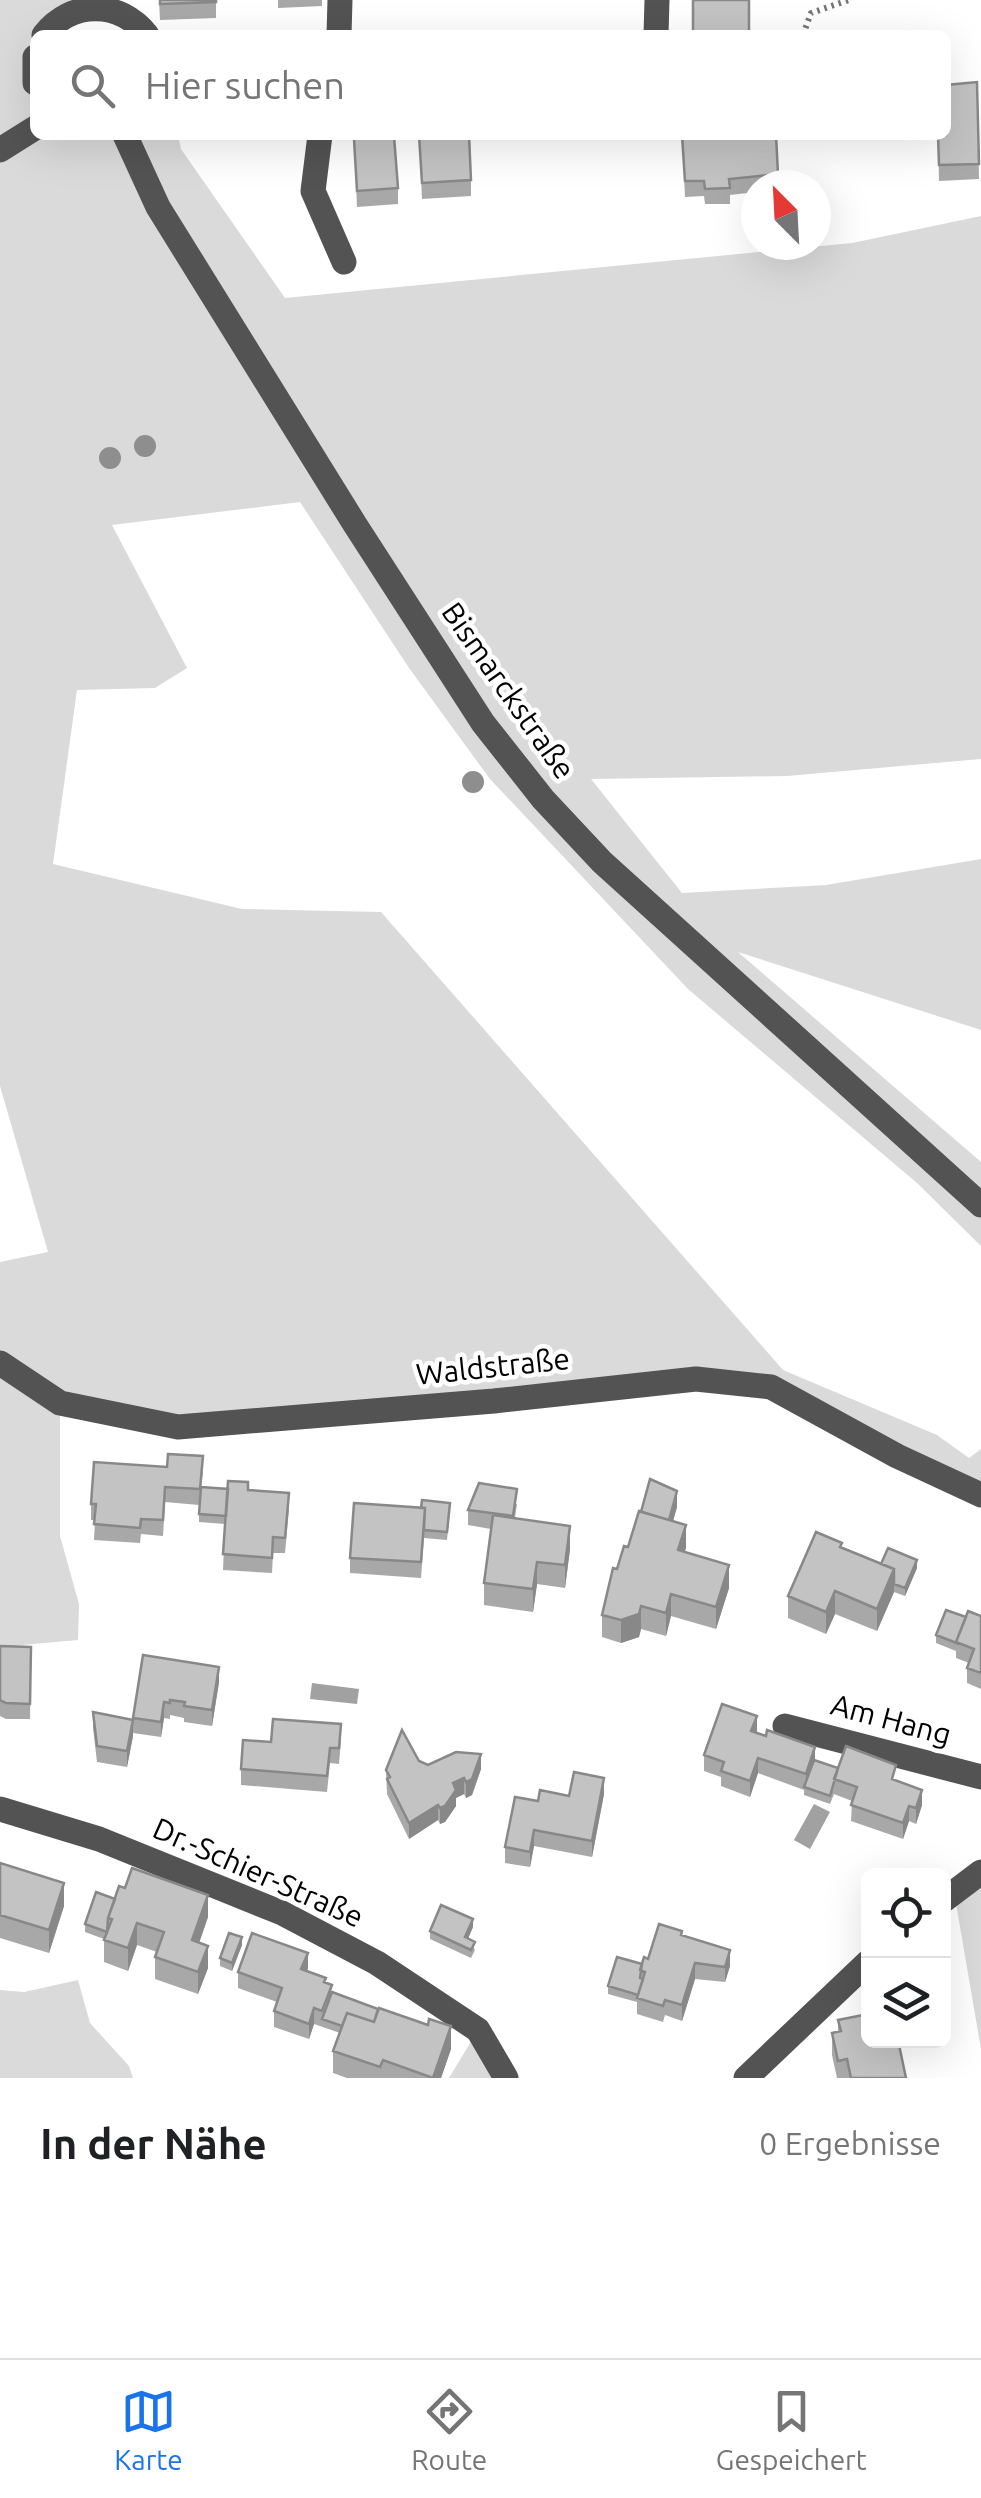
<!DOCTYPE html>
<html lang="de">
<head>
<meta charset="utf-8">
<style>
	:root { --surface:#fff; --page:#f6f6f6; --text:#202124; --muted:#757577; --line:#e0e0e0; --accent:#1a73e8 }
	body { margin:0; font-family:Ubuntu,sans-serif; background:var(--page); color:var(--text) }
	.controls { position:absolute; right:30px; bottom:30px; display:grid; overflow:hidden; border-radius:15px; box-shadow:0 10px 40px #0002 }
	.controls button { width:90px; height:90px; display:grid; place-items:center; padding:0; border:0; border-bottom:2px solid var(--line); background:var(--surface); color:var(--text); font:50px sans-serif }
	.compass { position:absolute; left:741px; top:170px; width:90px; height:90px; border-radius:50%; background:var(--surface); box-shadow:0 10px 40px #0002; rotate:336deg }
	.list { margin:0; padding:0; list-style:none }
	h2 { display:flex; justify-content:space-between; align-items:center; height:130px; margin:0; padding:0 40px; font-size:42px }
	h2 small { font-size:32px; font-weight:400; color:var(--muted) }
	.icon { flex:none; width:55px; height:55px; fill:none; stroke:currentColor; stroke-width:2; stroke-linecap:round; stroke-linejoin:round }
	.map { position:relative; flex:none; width:981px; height:2078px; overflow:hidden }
	.search { position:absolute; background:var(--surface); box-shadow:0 10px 40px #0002; left:30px; right:30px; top:30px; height:110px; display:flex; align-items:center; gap:25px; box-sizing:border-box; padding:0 35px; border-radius:15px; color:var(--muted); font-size:38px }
	.sheet { height:280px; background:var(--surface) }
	nav { display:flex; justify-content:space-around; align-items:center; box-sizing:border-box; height:140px; border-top:2px solid var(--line); background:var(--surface); font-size:28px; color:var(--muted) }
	nav a { display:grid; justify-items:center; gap:5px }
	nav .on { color:var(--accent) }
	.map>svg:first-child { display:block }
</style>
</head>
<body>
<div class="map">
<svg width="981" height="2078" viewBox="0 0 981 2078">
	<rect width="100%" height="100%" fill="#fff"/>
	<path fill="#dadada" d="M0 0H102L35 35V135H178L181 149 285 298 852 243 981 216V759L787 776 591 779 682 893 826 885 981 859V1030L738 952 981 1162V1246L917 1183 688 989 490 779 409 668 300 502 112 525 187 668 155 688 77 690 53 864 242 909 381 912 783 1370 937 1435 969 1458 981 1449V1495L771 1387 696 1379 178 1427 60 1404V1536L79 1604 78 1640 0 1647V1262L48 1252 0 1086Z
		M981 1872V2049L954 1892Z
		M78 1980 90 2023 129 2066 133 2078H0V1990L24 1992Z
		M478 2030 506 2078H449Z"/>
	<path fill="#a1a1a1" d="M312 1683 359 1689 357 1704 310 1699Z
		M814 1804 830 1812 810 1849 794 1840Z"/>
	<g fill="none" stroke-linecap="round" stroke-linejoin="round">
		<path stroke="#757575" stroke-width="6" stroke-dasharray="2.5 5" stroke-linecap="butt" d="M803 35 811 13 849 0"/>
		<path stroke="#535353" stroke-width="25" d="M44 35C72 0 119 0 147 35
			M339 35 340 0
			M656 35 657 0
			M35 57V83
			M125 135 158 207 354 523 483 723 543 799 602 862 981 1205
			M320 135 313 191 344 262
			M0 150 35 128
			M0 1363 60 1403 178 1427 494 1401 696 1379 771 1387 897 1456 981 1495
			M785 1726 981 1777
			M0 1809 99 1839 282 1913 377 1963 478 2030 506 2078
			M944 1900 981 1872
			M746 2078 868 1962"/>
	</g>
	<g fill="#8e8e8e">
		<circle cx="145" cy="446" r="11"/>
		<circle cx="110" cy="458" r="11"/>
		<circle cx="473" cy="782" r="11"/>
	</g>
	<path fill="#a8a8a8" d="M159 0H216V18L160 20Z
		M278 0H322V6L278 8Z
		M977 82 979 179 939 181 938 135Z
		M419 135 471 180V196L422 199Z
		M682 135 778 174V185H756V192L730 195V204H705L704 196 685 197Z
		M354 139 398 188V204L357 207Z
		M203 1472 201 1487 248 1490 289 1509 285 1553H273L272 1573 223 1570 225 1524 199 1522V1505L165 1502 163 1536 141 1534 140 1543 94 1540 95 1520H91V1504Z
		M517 1504 515 1518 570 1549 565 1588 537 1584 533 1612 484 1605V1583L491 1529 468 1525V1510Z
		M677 1507 673 1521 686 1548 684 1552 729 1588 716 1629 671 1616 666 1636 641 1629 639 1637 621 1643 602 1637V1615L617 1569 628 1547 641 1512Z
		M450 1511 447 1540 424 1538V1537L421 1578 350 1573V1558Z
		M842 1547 881 1564 917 1568 905 1596 894 1592 877 1631 835 1614 826 1634 788 1618V1596Z
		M981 1616V1689L967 1683V1668L969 1663 956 1658V1651L936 1643V1635L966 1617Z
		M0 1646 31 1647 30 1719H6L0 1716Z
		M143 1655 219 1682 212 1726 184 1722V1718L170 1715V1719L164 1718 161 1737 133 1733V1718Z
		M93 1712 133 1736 127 1767 97 1762 93 1728Z
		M756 1732 815 1760 838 1768 896 1781 922 1805 916 1824 909 1821 903 1839 851 1821 852 1801 834 1794 830 1804 804 1795V1790L758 1773 750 1797 721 1786V1777L704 1771V1755Z
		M341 1740 339 1764 330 1763 327 1792 241 1785V1769L271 1742Z
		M419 1761 428 1765 481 1769 472 1795 466 1798 464 1794 456 1798V1806L445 1822 440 1824 438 1820 409 1839 387 1794 386 1770Z
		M604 1794 592 1857 534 1846 530 1867 505 1863V1847L569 1796Z
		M0 1863 64 1906 49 1953 0 1938Z
		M115 1899 208 1917 199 1943 208 1968 198 1994 155 1979V1957L157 1952 137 1945 128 1971 104 1962V1939L85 1932V1924Z
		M473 1927 468 1939 475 1950 471 1958 430 1939V1931Z
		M682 1936 730 1966 725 1982 695 1979 682 2021 665 2015 663 2022 637 2014V2002L608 1994V1986Z
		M242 1945 232 1971 220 1966V1958Z
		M308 1968 307 1971 326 1983 332 1992 451 2049 441 2078H347L333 2073V2051L340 2033 314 2024 309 2039 274 2027V2011L277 2002 238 1988V1972Z
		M838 2020 906 2078H837L832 2055V2033L838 2031Z"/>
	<path fill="#888" d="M677 1491V1507L667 1542V1527Z
		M686 1525V1548L678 1573V1550Z
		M570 1526V1549L565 1588V1565Z
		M917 1560V1568L905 1596V1588Z
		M537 1562V1584L533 1612V1589Z
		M729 1565V1588L716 1629V1607Z
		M894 1569V1592L877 1631V1609Z
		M835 1591V1614L826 1634V1612Z
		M671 1594V1616L666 1636V1613Z
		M641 1606V1629L639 1637 621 1643V1620Z
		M219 1667V1682L212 1726V1710Z
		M164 1702V1718L161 1737V1722Z
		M757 1716V1731L751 1746V1731Z
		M133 1720V1736L127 1767V1751Z
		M815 1747V1763L806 1790V1774Z
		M481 1754V1769L472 1795 466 1798V1782Z
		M758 1758V1773L750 1797V1781Z
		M464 1778V1794L456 1798V1806L445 1822 440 1824V1808L453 1783Z
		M604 1778V1794L592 1857V1841Z
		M922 1790V1805L916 1824V1808Z
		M438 1805V1820L409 1839V1823Z
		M909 1806V1821L903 1839V1823Z
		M534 1830V1846L530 1867V1852Z
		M64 1883V1906L49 1953V1930Z
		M208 1895V1917L192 1963V1940Z
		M473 1919V1927L465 1945V1937Z
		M137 1923V1945L128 1971V1948Z
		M242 1937V1945L232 1971V1963Z
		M208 1946V1968L198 1994V1972Z
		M730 1950V1966L725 1982V1967Z
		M308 1953V1968L301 1985V1969Z
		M695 1963V1979L682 2021V2005Z
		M314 2008V2024L309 2039V2024Z
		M451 2026V2049L441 2078H433Z"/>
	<path fill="#c3c3c3" stroke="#888" stroke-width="2.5" d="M160 0H216V2L160 4Z
		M693 0H749V35H693Z
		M977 82 979 164 939 165 938 135H946V85Z
		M419 135H469L471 180 422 183Z
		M682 135H776L778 174 729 179 730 188 705 189 704 181H685Z
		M394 136 398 188 357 191 354 139Z
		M168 1454 203 1456 200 1489 165 1487 163 1520 141 1519 140 1528 94 1524 96 1504H91L94 1462 167 1467Z
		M650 1479 677 1491 669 1520 641 1512Z
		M228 1481 248 1482V1490L289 1493 285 1538 273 1537 272 1558 223 1554Z
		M479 1483 517 1489 513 1516 468 1510Z
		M201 1487 228 1489 226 1516 199 1514Z
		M422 1500 450 1503 447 1532 424 1530 425 1508H421Z
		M354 1503 425 1508 421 1562 350 1558Z
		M639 1511 686 1525 678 1550 729 1565 716 1607 671 1594 666 1613 641 1606 639 1614 621 1620 602 1615 613 1568 617 1569 624 1546 628 1547Z
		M493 1515 570 1526 565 1565 537 1562 533 1589 484 1583Z
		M816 1532 842 1543 840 1547 894 1569 877 1609 835 1591 826 1612 788 1596Z
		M888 1548 917 1560 905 1588 894 1584V1569L881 1564Z
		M946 1610 966 1617 956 1642 959 1644 936 1635Z
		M968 1611 981 1616V1673L967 1668 974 1649 956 1642Z
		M0 1646 31 1647 30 1704 6 1703 0 1700Z
		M143 1655 219 1667 212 1710 184 1706 185 1702 170 1700V1703L164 1702 161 1722 133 1718Z
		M722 1704 757 1716 751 1731 766 1736 767 1730 815 1747 806 1774 758 1758 750 1781 721 1771 724 1762 704 1755Z
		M93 1712 133 1720 127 1751 97 1746Z
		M273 1719 341 1724 339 1748H330L327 1776 241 1769 243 1740 271 1742Z
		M402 1730 419 1761 428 1765 456 1752 481 1754 472 1779 466 1782 464 1778 453 1783 456 1790 445 1806 440 1808 438 1805 409 1823 387 1779 390 1777 386 1770Z
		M846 1746 896 1765 892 1779 922 1790 916 1808 909 1806 903 1823 851 1805 857 1787 834 1779Z
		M814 1760 838 1768 830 1796 804 1787Z
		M574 1772 604 1778 592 1841 534 1830 530 1852 505 1847 515 1797 538 1801 540 1790 569 1796Z
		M0 1863 64 1883 49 1930 0 1915Z
		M132 1868 208 1895 192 1940 208 1946 198 1972 155 1957 164 1932 137 1923 128 1948 104 1940 112 1919 108 1918 119 1886 125 1888Z
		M96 1892 115 1899 108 1918 107 1932 85 1924Z
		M441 1905 473 1919 465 1937 475 1942 471 1950 430 1931Z
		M659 1924 682 1931 681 1935 730 1950 725 1967 695 1963 682 2005 665 2000 663 2006 637 1998 645 1972 640 1970 644 1957 648 1959Z
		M229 1933 242 1937 232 1963 220 1958Z
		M252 1933 308 1953 301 1969 326 1978 324 1982 332 1985 322 2011 314 2008 309 2024 274 2011 282 1988 238 1972Z
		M617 1957 642 1964 640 1978 643 1979 638 1995 608 1986Z
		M332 1992 378 2009 374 2022 347 2013 342 2026 322 2019Z
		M379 2008 428 2025 429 2019 451 2026 433 2078 383 2060 380 2067 333 2051 347 2013 374 2022Z
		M868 2014V2040H898L906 2078H851L847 2059 838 2061 832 2033 841 2031 838 2020Z"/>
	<g text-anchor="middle" stroke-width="9" stroke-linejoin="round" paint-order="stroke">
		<g font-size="30" fill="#000" stroke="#fff">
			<text transform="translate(508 691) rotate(55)" y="10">Bismarckstraße</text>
			<text transform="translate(493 1367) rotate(-6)" y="10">Waldstraße</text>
			<text transform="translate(891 1720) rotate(15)" y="10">Am Hang</text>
			<text transform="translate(258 1873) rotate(24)" y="10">Dr.-Schier-Straße</text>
		</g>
	</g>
</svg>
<div class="controls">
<button><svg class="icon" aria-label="locate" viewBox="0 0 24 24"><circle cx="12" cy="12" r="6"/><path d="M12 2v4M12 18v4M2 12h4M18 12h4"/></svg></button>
<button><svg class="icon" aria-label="layers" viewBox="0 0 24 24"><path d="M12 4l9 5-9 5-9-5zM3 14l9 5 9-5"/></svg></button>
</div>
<svg class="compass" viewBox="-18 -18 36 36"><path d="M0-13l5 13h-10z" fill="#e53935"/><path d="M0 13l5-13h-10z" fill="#757577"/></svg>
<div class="search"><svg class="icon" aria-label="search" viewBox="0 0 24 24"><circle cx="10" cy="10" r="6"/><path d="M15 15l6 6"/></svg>Hier suchen</div>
</div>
<section class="sheet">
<h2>In der Nähe<small>0 Ergebnisse</small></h2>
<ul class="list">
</ul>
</section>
<nav>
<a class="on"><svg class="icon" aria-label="map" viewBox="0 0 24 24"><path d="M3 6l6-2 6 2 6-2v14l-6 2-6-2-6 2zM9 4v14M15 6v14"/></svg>Karte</a>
<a><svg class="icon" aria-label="directions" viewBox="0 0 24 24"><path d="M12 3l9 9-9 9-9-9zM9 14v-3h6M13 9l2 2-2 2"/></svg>Route</a>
<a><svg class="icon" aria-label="saved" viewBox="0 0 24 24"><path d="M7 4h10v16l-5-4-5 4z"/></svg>Gespeichert</a>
</nav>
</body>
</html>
